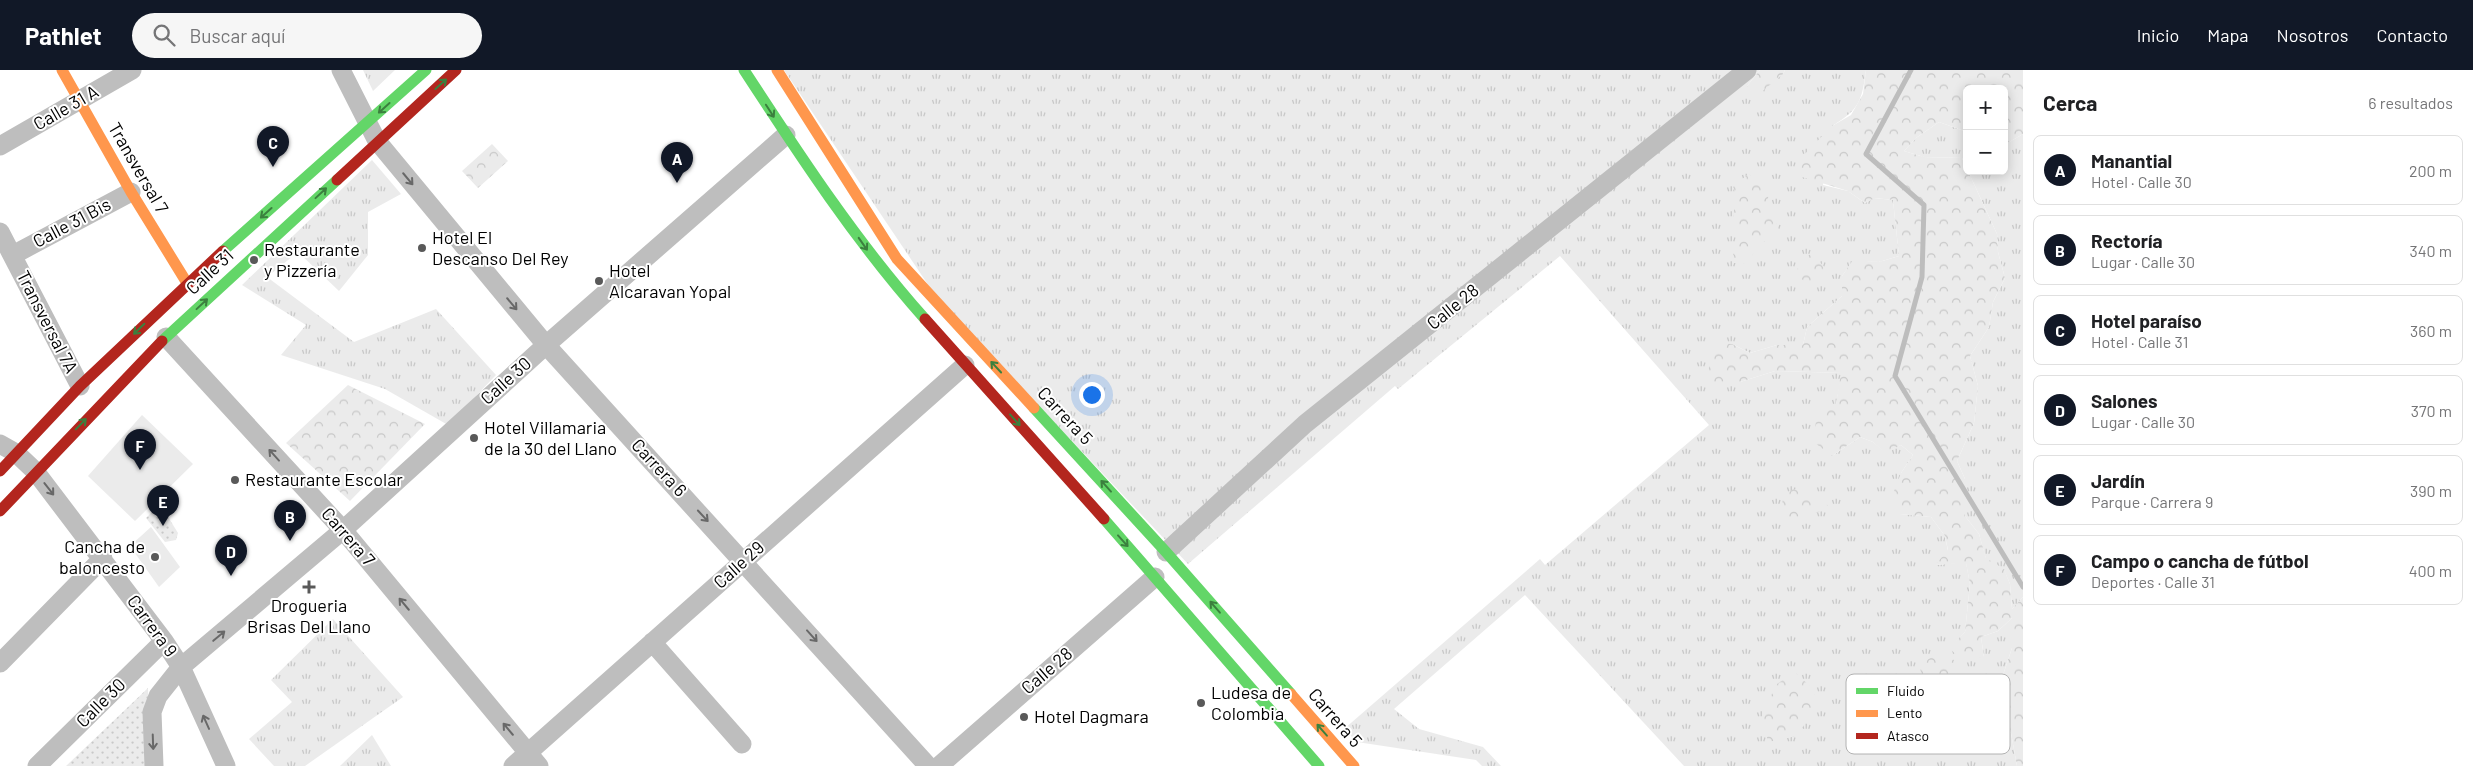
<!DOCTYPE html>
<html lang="es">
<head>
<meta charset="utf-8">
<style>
	:root { --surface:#fff; --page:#f6f6f6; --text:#202124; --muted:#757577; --line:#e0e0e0; --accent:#111827 }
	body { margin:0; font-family:Barlow,sans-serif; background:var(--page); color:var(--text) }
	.controls { position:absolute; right:15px; top:15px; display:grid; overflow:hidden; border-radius:8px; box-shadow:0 2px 12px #0003 }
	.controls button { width:45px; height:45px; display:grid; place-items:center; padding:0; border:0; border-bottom:1px solid var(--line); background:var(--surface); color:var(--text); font:25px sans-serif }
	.you { position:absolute; left:1091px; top:324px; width:18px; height:18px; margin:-12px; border:4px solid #fff; border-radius:50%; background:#1a73e8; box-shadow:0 0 0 8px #1a73e833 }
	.badge { display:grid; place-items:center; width:32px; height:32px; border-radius:50%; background:var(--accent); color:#fff; font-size:16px; font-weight:700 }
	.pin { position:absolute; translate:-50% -41px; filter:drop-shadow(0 1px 2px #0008) }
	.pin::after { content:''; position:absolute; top:26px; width:18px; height:15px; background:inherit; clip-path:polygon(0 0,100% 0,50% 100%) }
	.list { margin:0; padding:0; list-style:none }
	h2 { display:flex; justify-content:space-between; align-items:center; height:65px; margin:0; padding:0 20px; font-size:21px }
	h2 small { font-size:16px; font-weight:400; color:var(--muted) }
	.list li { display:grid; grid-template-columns:32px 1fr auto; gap:15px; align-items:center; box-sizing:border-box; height:70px; margin:0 10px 10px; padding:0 10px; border:1px solid var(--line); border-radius:8px }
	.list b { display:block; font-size:19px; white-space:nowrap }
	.list p { margin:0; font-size:16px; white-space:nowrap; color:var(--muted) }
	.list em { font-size:16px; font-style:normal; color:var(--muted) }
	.icon { flex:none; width:28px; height:28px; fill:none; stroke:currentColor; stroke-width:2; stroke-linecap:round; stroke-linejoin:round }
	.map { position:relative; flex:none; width:2023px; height:696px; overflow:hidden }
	header { display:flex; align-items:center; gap:30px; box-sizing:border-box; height:70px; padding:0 25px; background:var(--accent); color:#fff }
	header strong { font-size:24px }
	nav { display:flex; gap:28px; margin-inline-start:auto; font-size:18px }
	.search { width:350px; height:45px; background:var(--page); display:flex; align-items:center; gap:12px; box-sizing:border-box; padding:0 18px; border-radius:28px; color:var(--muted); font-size:19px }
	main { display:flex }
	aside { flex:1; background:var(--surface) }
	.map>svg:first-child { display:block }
</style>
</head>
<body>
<header>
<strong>Pathlet</strong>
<div class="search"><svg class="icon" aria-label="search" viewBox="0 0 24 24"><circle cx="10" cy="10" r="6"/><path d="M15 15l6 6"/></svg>Buscar aquí</div>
<nav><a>Inicio</a><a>Mapa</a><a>Nosotros</a><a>Contacto</a></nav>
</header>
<main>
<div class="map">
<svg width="2023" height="696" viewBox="0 0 2023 696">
	<defs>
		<pattern id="grass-tufts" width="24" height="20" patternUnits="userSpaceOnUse" patternTransform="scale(1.25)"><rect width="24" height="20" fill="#ebebeb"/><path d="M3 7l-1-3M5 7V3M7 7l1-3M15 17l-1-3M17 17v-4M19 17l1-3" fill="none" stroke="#c8c8c8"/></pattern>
		<pattern id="forest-crowns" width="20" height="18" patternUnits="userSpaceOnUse" patternTransform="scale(1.25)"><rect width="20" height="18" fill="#ebebeb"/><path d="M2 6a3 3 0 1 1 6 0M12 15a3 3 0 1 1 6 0" fill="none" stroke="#c8c8c8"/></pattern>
		<pattern id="park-dots" width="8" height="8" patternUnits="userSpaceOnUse" patternTransform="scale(1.25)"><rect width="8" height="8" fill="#ebebeb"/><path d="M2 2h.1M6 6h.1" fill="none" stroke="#c8c8c8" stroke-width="1.8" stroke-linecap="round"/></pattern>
	</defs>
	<rect width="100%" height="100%" fill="#fff"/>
	<path fill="url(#grass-tufts)" d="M363 0H395L373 21Z
		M784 0H1760L1747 16 1783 4 1785 0H1866C1862 31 1859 40 1832 56L1823 115 1848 121 1865 133 1874 128 1893 130 1899 186 1879 192 1853 191 1842 206V226L1807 257 1803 275H1777L1750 283 1732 274 1740 312 1775 301 1842 303 1836 334 1832 386 1860 367 1873 372 1885 382 1901 375 1913 385 1901 403 1900 444 1931 447 1945 466 1948 481 1936 495 1966 492 1970 514 1965 562 1950 578 1984 587 1981 567 1998 561 2012 548V578L2003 605 2001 624 2003 657 2011 663 2017 696H1684L1525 525 1394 639 1419 659 1483 677 1501 696H1482L1476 690 1357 672 1344 659 1540 489 1545 495 1709 355 1560 186 1398 319 1395 316 1188 494 937 228Z
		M1939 52 1967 62V98L1962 88 1924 87 1904 81 1916 68Z
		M2023 64V527L2012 539 2010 514 2004 500 1986 489 1979 464 1965 446V409L1957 391 1974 353 1978 316 1970 286 1989 257 1993 232 2005 208 1998 182 1997 164 1968 101H2004V75Z
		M372 90 401 124 368 142V185L339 221 298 182 267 207 354 272 436 239 496 305 448 355 385 319 281 285 306 255 242 215Z
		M333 549 403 627 305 696H274L249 669 292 632 271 610Z
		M372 665 391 696H340Z"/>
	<path fill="url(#forest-crowns)" d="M1760 0H1785L1783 4 1759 24 1747 16Z
		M1866 0H2023V64L2004 75V19H1967V62L1939 52 1916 68 1904 81 1924 87 1962 88 1997 164 1998 182 2005 208 1993 232 1989 257 1970 286 1978 316 1974 353 1957 391 1965 409V446L1979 464 1986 488 2004 499 2010 514 2012 539 2023 527V696H2017L2011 663 2003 657 2001 624 2003 605 2012 578V548L1998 561 1981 567 1984 587 1962 590 1949 578 1965 562 1970 514 1966 493 1935 495 1948 480 1945 466 1931 447 1899 444 1889 434 1901 403 1913 385 1901 375 1885 383 1873 372 1860 367 1832 386 1815 373 1816 342 1836 334 1841 303 1775 301 1740 312 1718 317 1708 305 1712 273 1732 274 1750 283 1777 275H1803L1807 257 1842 226V206L1853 190 1879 192 1899 186 1893 130 1875 128 1865 133 1848 121 1802 107 1798 91 1832 56 1851 45 1863 24Z
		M492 74 508 91 478 118 462 101Z
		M1748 104 1769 114 1768 129 1779 160 1757 177 1747 194 1734 193 1733 180 1738 160 1733 145 1737 128 1733 117Z
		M1812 183 1825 198 1820 208 1807 213 1795 204 1802 190Z
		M348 315 425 354 350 431 286 373Z
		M1793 419 1820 427 1831 439 1814 443 1797 456 1789 452 1781 441 1783 428Z
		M1938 584 1954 590 1962 608 1946 622 1933 625 1923 611 1919 594Z
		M1795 602 1815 621 1809 647 1797 666 1768 672 1762 643 1777 614Z"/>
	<path fill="url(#park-dots)" d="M160 434 178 463 176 470 165 472 146 448Z
		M148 618 149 696H66Z"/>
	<path fill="#ebebeb" d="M142 345 193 394 135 451 88 406Z
		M151 457 180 497 159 517 130 476Z"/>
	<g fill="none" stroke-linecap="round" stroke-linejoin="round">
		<path stroke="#bdbdbd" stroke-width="5" d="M1911 0 1866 84 1924 135 1922 207 1895 306 2023 517"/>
		<path stroke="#bebebe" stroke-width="19" d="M341 0 377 71 546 275 928 696
			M0 76 132 0
			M0 162 80 316
			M13 185 131 122
			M166 267 343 460 539 696
			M0 374 16 383 35 401 164 571 181 597 226 696
			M1166 482 1305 354 1747 0
			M652 572 742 674
			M0 593 103 488
			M37 696 164 571
			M154 696 152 642 158 626 181 597 343 460 546 275 786 65
			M513 696 965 295
			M939 696 1155 507"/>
		<path stroke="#63d668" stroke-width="11" d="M744 0C800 86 857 173 925 249
			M223 181 426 0
			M162 271 337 110
			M1034 338 1166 482 1291 624
			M1104 449 1319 696"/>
		<path stroke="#ff974d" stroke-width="11" d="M62 0 131 122 187 213
			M777 0 897 189 1034 338
			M1291 624 1354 696"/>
		<path stroke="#b3261e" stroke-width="11" d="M337 110 456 0
			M925 249 1104 449
			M0 401 80 316 223 181
			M0 441 162 271"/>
	</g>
	<defs><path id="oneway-shaft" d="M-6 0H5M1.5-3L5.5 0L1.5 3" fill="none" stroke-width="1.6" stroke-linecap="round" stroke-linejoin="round" transform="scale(1.25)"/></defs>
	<g stroke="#3b803e">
		<use href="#oneway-shaft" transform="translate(441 14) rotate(-42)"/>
		<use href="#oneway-shaft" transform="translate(384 38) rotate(138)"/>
		<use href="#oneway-shaft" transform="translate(770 41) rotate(57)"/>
		<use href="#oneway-shaft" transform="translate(321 123) rotate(-43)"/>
		<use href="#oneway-shaft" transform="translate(266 143) rotate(138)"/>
		<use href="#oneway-shaft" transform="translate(863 174) rotate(55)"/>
		<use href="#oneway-shaft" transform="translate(202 234) rotate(-43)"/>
		<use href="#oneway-shaft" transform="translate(139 259) rotate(136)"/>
		<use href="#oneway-shaft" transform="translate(996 297) rotate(-133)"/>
		<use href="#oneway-shaft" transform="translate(1015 350) rotate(48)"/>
		<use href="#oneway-shaft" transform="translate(81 354) rotate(-46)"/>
		<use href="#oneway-shaft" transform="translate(1106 416) rotate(-132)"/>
		<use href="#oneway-shaft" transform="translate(1123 471) rotate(48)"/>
		<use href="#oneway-shaft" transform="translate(1215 537) rotate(-131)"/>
		<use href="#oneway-shaft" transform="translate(1322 660) rotate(-131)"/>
	</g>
	<g stroke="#686868">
		<use href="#oneway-shaft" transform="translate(408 109) rotate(50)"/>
		<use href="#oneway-shaft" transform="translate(512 234) rotate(50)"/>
		<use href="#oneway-shaft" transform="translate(274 385) rotate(-132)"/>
		<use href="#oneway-shaft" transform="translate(49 419) rotate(52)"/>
		<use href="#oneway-shaft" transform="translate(703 446) rotate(47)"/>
		<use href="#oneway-shaft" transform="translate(404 534) rotate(-130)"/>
		<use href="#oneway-shaft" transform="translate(219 566) rotate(-40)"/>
		<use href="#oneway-shaft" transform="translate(812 566) rotate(48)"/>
		<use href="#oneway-shaft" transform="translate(206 652) rotate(-114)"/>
		<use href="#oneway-shaft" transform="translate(508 659) rotate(-130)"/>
		<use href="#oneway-shaft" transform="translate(153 672) rotate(88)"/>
	</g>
	<g fill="#595959" stroke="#fff" stroke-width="2">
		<circle cx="422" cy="178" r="5"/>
		<circle cx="254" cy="190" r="5"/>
		<circle cx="599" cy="211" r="5"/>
		<circle cx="474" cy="368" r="5"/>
		<circle cx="235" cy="410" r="5"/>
		<circle cx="155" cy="487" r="5"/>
		<path d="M306.5 509.5h5v5h5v5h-5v5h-5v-5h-5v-5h5z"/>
		<circle cx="1201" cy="633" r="5"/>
		<circle cx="1024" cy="647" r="5"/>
	</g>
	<g text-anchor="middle" stroke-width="4" stroke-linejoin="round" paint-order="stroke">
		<g font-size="18" fill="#000" stroke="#fff">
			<text transform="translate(66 38) rotate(-30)" y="6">Calle 31 A</text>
			<text transform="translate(138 98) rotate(60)" y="6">Transversal 7</text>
			<text transform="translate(72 153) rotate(-28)" y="6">Calle 31 Bis</text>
			<text transform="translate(210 202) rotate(-43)" y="6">Calle 31</text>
			<text transform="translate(1453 237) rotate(-39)" y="6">Calle 28</text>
			<text transform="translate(47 252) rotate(63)" y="6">Transversal 7A</text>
			<text transform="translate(506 311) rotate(-42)" y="6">Calle 30</text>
			<text transform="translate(1065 346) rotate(47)" y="6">Carrera 5</text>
			<text transform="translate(659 398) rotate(47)" y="6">Carrera 6</text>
			<text transform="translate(348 467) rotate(49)" y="6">Carrera 7</text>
			<text transform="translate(739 495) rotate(-42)" y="6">Calle 29</text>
			<text transform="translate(152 556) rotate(54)" y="6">Carrera 9</text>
			<text transform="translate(1047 601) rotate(-41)" y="6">Calle 28</text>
			<text transform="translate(101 633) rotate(-45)" y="6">Calle 30</text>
			<text transform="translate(1335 648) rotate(49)" y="6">Carrera 5</text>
		</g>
		<g font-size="18" fill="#000" stroke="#fff" text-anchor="start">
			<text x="432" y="174">Hotel El<tspan x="432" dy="21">Descanso Del Rey</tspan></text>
			<text x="264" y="186">Restaurante<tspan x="264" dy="21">y Pizzería</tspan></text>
			<text x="609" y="207">Hotel<tspan x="609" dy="21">Alcaravan Yopal</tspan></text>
			<text x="484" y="364">Hotel Villamaria<tspan x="484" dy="21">de la 30 del Llano</tspan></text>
			<text x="245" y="416">Restaurante Escolar</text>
			<text x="145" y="483" text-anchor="end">Cancha de<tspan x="145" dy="21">baloncesto</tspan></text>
			<text x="309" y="542" text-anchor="middle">Drogueria<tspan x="309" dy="21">Brisas Del Llano</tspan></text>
			<text x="1211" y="629">Ludesa de<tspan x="1211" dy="21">Colombia</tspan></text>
			<text x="1034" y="653">Hotel Dagmara</text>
		</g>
	</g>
	<rect x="1846" y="604" width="164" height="80" rx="8" fill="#fff" stroke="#b2b2b2" stroke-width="1"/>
	<rect x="1856" y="618" width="22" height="6" fill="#63d668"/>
	<rect x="1856" y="640" width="22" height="7" fill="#ff974d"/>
	<rect x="1856" y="663" width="22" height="6" fill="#b3261e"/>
	<g font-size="14" fill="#000">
		<text x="1887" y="626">Fluido</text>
		<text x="1887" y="648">Lento</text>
		<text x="1887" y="671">Atasco</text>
	</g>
</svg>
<div class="controls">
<button>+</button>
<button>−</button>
</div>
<div class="you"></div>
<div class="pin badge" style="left:677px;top:113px">A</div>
<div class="pin badge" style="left:290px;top:471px">B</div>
<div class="pin badge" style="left:273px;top:97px">C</div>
<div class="pin badge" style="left:231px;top:506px">D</div>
<div class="pin badge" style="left:163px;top:456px">E</div>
<div class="pin badge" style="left:140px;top:400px">F</div>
</div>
<aside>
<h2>Cerca<small>6 resultados</small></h2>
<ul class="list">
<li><span class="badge">A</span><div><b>Manantial</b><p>Hotel · Calle 30</p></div><em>200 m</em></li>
<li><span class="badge">B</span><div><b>Rectoría</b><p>Lugar · Calle 30</p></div><em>340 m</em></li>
<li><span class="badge">C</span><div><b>Hotel paraíso</b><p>Hotel · Calle 31</p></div><em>360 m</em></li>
<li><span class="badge">D</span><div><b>Salones</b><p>Lugar · Calle 30</p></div><em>370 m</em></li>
<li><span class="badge">E</span><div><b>Jardín</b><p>Parque · Carrera 9</p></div><em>390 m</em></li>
<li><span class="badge">F</span><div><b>Campo o cancha de fútbol</b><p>Deportes · Calle 31</p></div><em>400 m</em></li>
</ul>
</aside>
</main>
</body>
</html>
